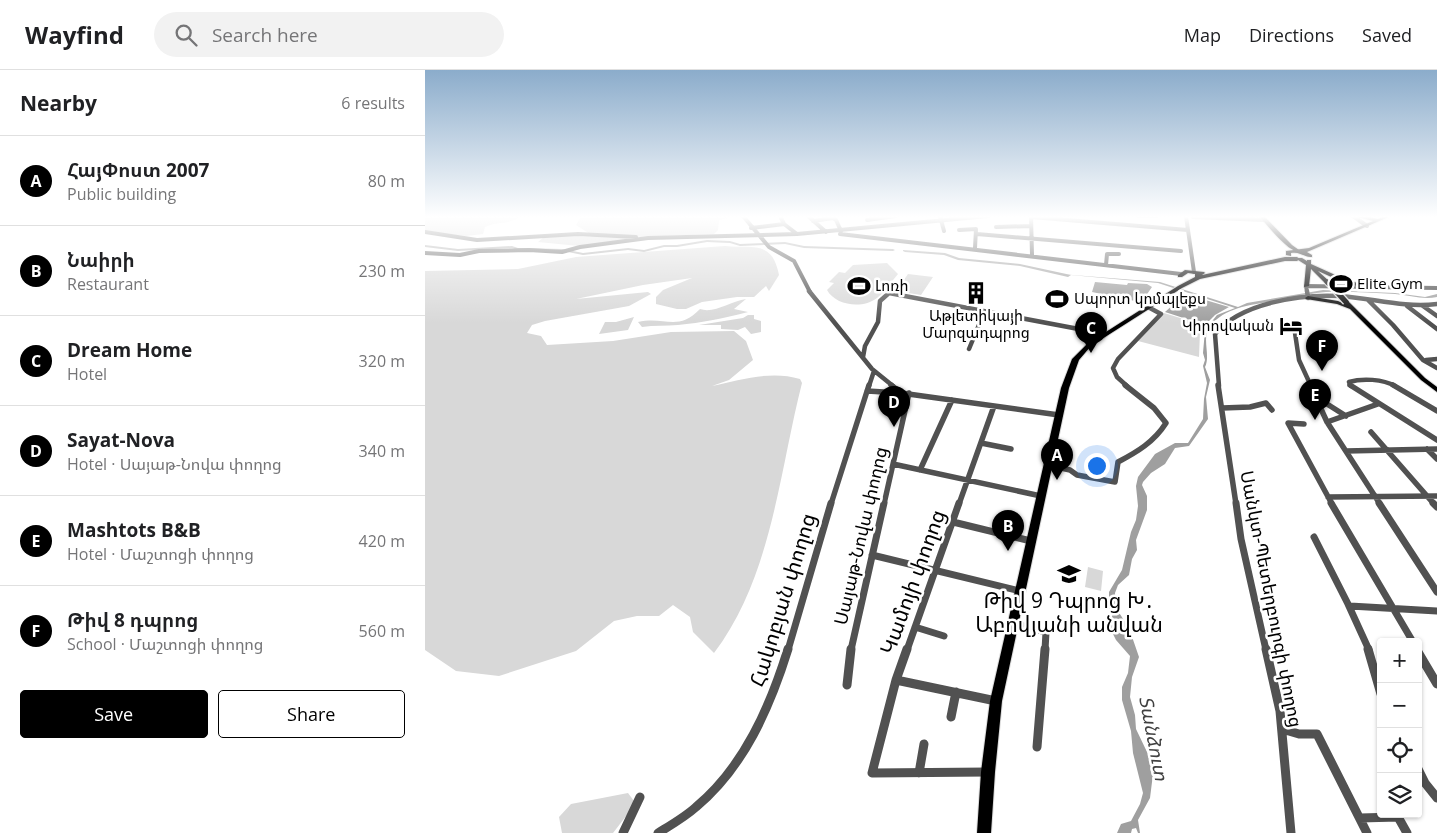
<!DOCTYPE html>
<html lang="en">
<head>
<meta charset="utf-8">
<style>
	:root { --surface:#fff; --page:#f2f2f2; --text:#202124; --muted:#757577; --line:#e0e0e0; --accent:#000 }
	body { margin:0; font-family:"Open Sans","Noto Sans Armenian",sans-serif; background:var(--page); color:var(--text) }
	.controls { position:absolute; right:15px; bottom:15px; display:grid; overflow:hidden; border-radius:5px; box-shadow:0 1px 4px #0004 }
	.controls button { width:45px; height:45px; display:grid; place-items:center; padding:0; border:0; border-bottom:1px solid var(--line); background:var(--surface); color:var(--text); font:25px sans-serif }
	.you { position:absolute; left:671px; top:395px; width:18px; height:18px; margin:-12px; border:4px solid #fff; border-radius:50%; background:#1a73e8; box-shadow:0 0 0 8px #1a73e833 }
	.badge { display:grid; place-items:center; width:32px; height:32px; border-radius:50%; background:var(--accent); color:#fff; font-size:16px; font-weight:700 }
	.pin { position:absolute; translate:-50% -41px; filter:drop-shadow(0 1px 2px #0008) }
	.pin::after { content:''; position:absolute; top:26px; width:18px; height:15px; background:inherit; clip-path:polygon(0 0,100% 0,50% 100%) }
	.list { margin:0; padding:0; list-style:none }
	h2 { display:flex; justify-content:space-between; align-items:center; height:65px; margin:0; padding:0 20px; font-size:21px }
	h2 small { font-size:16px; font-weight:400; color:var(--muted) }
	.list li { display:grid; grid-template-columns:32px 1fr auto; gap:15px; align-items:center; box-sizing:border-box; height:90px; padding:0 20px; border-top:1px solid var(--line) }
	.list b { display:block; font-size:19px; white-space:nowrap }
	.list p { margin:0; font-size:16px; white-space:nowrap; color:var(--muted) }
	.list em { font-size:16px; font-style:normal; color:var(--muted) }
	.actions { display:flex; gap:10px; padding:15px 20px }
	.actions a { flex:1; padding:11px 0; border:1px solid var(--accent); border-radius:5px; text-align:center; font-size:18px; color:var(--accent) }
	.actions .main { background:var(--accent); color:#fff }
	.icon { flex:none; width:28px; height:28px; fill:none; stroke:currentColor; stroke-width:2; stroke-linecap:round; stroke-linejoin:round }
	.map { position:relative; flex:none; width:1012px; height:763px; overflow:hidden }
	header { display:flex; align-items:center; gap:30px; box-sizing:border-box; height:70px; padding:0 25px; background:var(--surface); border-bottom:1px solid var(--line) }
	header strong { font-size:24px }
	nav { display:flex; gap:28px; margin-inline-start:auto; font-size:18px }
	.search { width:350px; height:45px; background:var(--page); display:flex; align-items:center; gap:12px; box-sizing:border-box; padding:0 18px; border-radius:28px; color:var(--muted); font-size:19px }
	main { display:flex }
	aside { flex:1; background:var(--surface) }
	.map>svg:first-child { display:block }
</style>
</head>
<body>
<header>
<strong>Wayfind</strong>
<div class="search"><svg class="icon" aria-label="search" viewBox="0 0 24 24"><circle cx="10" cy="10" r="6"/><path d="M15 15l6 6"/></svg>Search here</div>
<nav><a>Map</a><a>Directions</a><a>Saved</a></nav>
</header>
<main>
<aside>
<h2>Nearby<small>6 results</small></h2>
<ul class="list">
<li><span class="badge">A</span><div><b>ՀայՓոստ 2007</b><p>Public building</p></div><em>80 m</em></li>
<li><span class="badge">B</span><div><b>Նաիրի</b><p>Restaurant</p></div><em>230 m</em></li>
<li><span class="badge">C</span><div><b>Dream Home</b><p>Hotel</p></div><em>320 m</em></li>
<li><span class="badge">D</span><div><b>Sayat-Nova</b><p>Hotel · Սայաթ-Նովա փողոց</p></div><em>340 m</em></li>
<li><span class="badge">E</span><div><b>Mashtots B&amp;B</b><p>Hotel · Մաշտոցի փողոց</p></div><em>420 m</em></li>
<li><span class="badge">F</span><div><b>Թիվ 8 դպրոց</b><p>School · Մաշտոցի փողոց</p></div><em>560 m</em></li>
</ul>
<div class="actions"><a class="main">Save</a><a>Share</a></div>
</aside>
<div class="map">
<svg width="1012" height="763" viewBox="0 0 1012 763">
	<rect width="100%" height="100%" fill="#fff"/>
	<path fill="#d8d8d8" d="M96 146C86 155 71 151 60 157L58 164 41 166 0 162V147Z
		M183 146H315L294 150 293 160 289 164 211 167 165 164 151 155 155 148Z
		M147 166 202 168 205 169 154 176 113 172 119 167Z
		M300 176C327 179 347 169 354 205L344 221 341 216 329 227H312L277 232 261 239H252L231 234V227L238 220 267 208 218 215 151 229 223 222 226 224 204 236 120 251 107 255 102 263 116 266 122 275 188 271 246 262 309 261 321 271 328 290 304 310 287 316C315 310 346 300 375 309L377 313C354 403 347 506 289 583L268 562 265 547 248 535 234 546H212L189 551 151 581 74 606 31 601 0 580V201L93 199 151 187Z
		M462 193 473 204C467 211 460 222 452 228 438 239 411 236 402 220L409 213 404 212 414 202 420 203 428 195Z
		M483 204 508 207 496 225 471 221Z
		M321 229 309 239 323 242C300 248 276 253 253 255 241 256 229 255 217 257L213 252C240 246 253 262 275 239 289 244 306 231 321 229Z
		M739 243 778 255 775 262 774 287 713 271Z
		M323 245H329V249L336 251V262L326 264 320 257 313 260 296 259V255H274L318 248Z
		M209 247 203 260 174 264 180 252H191Z
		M663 497 678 501 676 521 660 517Z
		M203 723 209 731 205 741 188 763H137L134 747 146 734Z"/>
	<path fill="#9f9f9f" d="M635 204 735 212 813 237 822 233 898 220 970 223 1000 227 1012 224V227C998 230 984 225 970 224 947 223 924 221 901 222 888 223 876 226 863 229 837 234 803 234 785 256 776 268 786 285 780 297L785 310 781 327 783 349 764 376 750 378 740 394 726 403 718 412 717 415 722 426V440L711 470 712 480 707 489 704 505 693 515 690 523 691 538 704 558 714 587 707 607 705 627 710 645 711 659 722 682 728 704 725 728 713 750 715 763H713L711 758 707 759 706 763H692L696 754 706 751 715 734 718 723 708 683 706 661 697 630V617L703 603 705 586 691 570 687 562 684 544V522L697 500 706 462 711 450 713 436 711 416 713 407 730 384 750 373H763L778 349 779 329 782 313 778 296 780 290 778 283 780 260 792 245 810 238 733 213Z
		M670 212 702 215 703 213 722 214 727 217 718 230 710 231 667 222Z
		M760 224 804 237 790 245 780 255 740 242Z"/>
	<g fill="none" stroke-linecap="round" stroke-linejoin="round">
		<path fill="#9f9f9f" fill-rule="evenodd" d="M282 170 305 171 315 174 360 172 379 176 468 179 470 180 468 181 379 178 360 174 315 176 305 173 282 172 252 177H239L219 182 203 180 158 185 138 181 93 180 87 178 33 181 0 177V175L33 179 87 176 93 178 138 179 158 183 203 178 219 180 239 175H252Z
			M478 180 520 183 534 188 595 194 646 205 643 207 595 196 533 190 519 185 480 182 478 181Z"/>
		<defs>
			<path id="major" d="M834 146H839L867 175 874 180V182C862 181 843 156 834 146Z
				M873 188H877L882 191V190H886V194L917 208 948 218 945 220 913 210 893 201 905 212 900 213 886 199 884 216 879 217 881 195 873 190Z
				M883 226 913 231 920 234 918 232 919 231H923L1000 308 1012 317V322L996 310 925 239 912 234 881 229 880 228Z"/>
			<path id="highway" d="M928 146H941L953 149 959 146H966L882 182 887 185V187C880 188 875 181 866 183V186L861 185V181L884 178 948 151Z
				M860 187H872L875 189 872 191H860L775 209 757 218 666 276 654 290 644 318 577 631 570 702 566 763H552L556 702 565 631 636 318 647 289 662 274 753 216 770 207V204L763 203 757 207H753V205L760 200 779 202 780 203 777 205Z"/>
		</defs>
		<use href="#major" stroke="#dbdbdb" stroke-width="2"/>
		<use href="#highway" stroke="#dbdbdb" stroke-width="2"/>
		<path stroke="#515151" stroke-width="4" d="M318 146 344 177 369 191 385 222
			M383 146 401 162
			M515 146 519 161
			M606 146 607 185
			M714 146H732
			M761 146 769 202
			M928 146 942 156
			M606 147 763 160
			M768 147 839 150
			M356 148 359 154 372 164
			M442 150 471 146
			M388 151 408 148 411 150 416 161
			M571 157 606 156
			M326 158 359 154
			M534 160 551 159 550 178
			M0 162 52 170 153 164 211 167
			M415 164 756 204
			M552 164 756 181
			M0 183 35 185 54 181 104 180 137 182 155 177 223 168 372 164 563 146
			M681 195 682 184H694
			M882 222 881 216 1012 218"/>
		<path stroke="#515151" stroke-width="4.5" d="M384 221 447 299 468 316
			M882 221 883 228
			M943 230 968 255 998 290 1012 298
			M982 236 1012 259
			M998 236 1012 246
			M870 263 874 290 886 316
			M544 279 558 245 566 242
			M438 287 440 276 453 252 455 231 464 223 680 264
			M1001 290 1012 289
			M444 316 449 301
			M702 316 692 307 688 298 693 289 736 244 723 237
			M794 316 790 264C815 233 875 224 914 226 947 228 978 238 1012 234
			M926 316 924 312C937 308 958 309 970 316"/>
		<path stroke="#515151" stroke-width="5.5" d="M466 315 476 323 634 345
			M793 315 811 434
			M885 315 902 352 955 434
			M925 315 1012 370
			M968 315 1012 341
			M442 321 476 323
			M891 327 921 346
			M797 338 825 337 841 333 847 340
			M902 352 953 334
			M879 354 863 353 907 434
			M946 362 1009 434
			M556 373 586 379
			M1002 379 1012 389
			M921 381 1012 379
			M468 394 616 426
			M623 395 645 400 652 405 690 412 693 392C712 382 729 372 741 353L729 338 700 315
			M495 400 527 330
			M903 427 1012 426
			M406 434 444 315
			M459 434 484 323
			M534 434 569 336"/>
		<path stroke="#515151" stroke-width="7" d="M811 433 816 469 841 580
			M906 433 988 572
			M954 433 1012 522
			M1008 433 1012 437
			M528 452 606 471
			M889 467 923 534 944 580
			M447 485 595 521
			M925 536 1012 541
			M588 553 621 562 620 580
			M490 557 519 566
			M363 580 406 433
			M426 580 459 433
			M482 580 534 433"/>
		<path stroke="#515151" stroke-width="9" d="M482 579 471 610 447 703 563 702
			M841 579 855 641 866 763
			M943 579 956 624
			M993 582 1012 614
			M471 610 571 631
			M422 615 426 579
			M526 647 531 622
			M857 659 874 664H892L942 763
			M612 677 620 579
			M993 699 1000 713 1012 728
			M494 703 499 674
			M935 748 973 747 982 763
			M198 763 215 727
			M233 763C246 755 260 747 271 737 319 697 345 637 363 579"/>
		<use href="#major" fill="#000" fill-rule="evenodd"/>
		<use href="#highway" fill="#000" fill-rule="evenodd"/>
		<defs>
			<path id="major-bridge-far1" d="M902 212 912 222"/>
			<path id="major-bridge" d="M911 221 921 232"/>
		</defs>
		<use href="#major-bridge-far1" stroke="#dbdbdb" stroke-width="7" stroke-linecap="butt"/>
		<use href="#major-bridge" stroke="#dbdbdb" stroke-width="8" stroke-linecap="butt"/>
		<use href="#major-bridge-far1" stroke="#000" stroke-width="5"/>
		<use href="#major-bridge" stroke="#000" stroke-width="5.5"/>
	</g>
	<linearGradient id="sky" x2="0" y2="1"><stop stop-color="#8baccb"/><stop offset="0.58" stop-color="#fff"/><stop offset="1" stop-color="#fff" stop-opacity="0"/></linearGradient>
	<rect width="1012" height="253" fill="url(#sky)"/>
	<defs>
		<symbol id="stadium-bare" viewBox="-9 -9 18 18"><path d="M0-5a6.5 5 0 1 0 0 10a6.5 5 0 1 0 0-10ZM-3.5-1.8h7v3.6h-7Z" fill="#000" stroke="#fff" stroke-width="2.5" paint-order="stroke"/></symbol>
		<symbol id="building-bare" viewBox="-9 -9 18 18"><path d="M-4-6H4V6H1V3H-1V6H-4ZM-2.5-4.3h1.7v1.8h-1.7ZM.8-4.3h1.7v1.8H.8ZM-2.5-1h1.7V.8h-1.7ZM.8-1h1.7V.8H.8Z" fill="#000" stroke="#fff" stroke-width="2.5" paint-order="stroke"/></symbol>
		<symbol id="hotel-bare" viewBox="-9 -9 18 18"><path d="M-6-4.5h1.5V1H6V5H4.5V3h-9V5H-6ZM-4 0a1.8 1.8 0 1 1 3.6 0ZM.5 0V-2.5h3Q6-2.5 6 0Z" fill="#000" stroke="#fff" stroke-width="2.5" paint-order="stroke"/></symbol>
		<symbol id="school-bare" viewBox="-9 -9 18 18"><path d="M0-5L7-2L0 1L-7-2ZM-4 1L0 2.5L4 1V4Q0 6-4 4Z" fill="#000" stroke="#fff" stroke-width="2.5" paint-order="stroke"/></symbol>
	</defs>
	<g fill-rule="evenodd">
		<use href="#stadium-bare" x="900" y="198" width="32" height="32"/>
		<use href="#stadium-bare" x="418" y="200" width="32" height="32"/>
		<use href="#building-bare" x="535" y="207" width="32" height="32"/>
		<use href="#stadium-bare" x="616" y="213" width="32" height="32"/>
		<use href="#hotel-bare" x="850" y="240" width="32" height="32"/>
		<use href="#school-bare" x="628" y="488" width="32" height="32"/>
	</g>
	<g text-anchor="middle" stroke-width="5" stroke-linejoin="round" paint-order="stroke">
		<g font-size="15" fill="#000" stroke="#fff" text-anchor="start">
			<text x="932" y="219">Elite Gym</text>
			<text x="450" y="221">Լոռի</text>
			<text x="649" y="234">Սպորտ կոմպլեքս</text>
			<text x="551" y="251" text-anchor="middle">Աթլետիկայի<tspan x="551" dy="17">Մարզադպրոց</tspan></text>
			<text x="849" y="261" text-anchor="end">Կիրովական</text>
		</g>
		<g font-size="18" fill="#000" stroke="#fff">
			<text transform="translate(436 466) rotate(-77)" y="6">Սայաթ-Նովա փողոց</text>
			<text transform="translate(846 529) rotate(79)" y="6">Սանկտ-Պետերբուրգի փողոց</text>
		</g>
		<g font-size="19" font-style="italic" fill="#404040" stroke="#fff">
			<text transform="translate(729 668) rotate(79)" y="7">Տանձուտ</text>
		</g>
		<g font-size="21" fill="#000" stroke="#fff">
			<text transform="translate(488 512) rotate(-70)" y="7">Կամոյի փողոց</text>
			<text transform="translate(358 530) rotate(-73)" y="7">Հակոբյան փողոց</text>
		</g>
		<g font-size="21" fill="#000" stroke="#fff">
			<text x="644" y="538">Թիվ 9 Դպրոց Խ․<tspan x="644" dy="24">Աբովյանի անվան</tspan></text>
		</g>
	</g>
</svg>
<div class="controls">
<button>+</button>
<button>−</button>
<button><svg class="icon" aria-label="locate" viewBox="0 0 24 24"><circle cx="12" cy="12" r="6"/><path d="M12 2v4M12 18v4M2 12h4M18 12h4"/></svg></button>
<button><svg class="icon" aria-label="layers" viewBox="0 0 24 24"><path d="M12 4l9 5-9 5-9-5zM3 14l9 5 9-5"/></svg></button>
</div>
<div class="you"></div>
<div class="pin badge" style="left:632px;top:410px">A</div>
<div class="pin badge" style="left:583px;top:481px">B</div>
<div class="pin badge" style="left:666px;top:283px">C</div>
<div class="pin badge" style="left:469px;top:357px">D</div>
<div class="pin badge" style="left:890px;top:350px">E</div>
<div class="pin badge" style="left:897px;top:301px">F</div>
</div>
</main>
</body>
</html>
